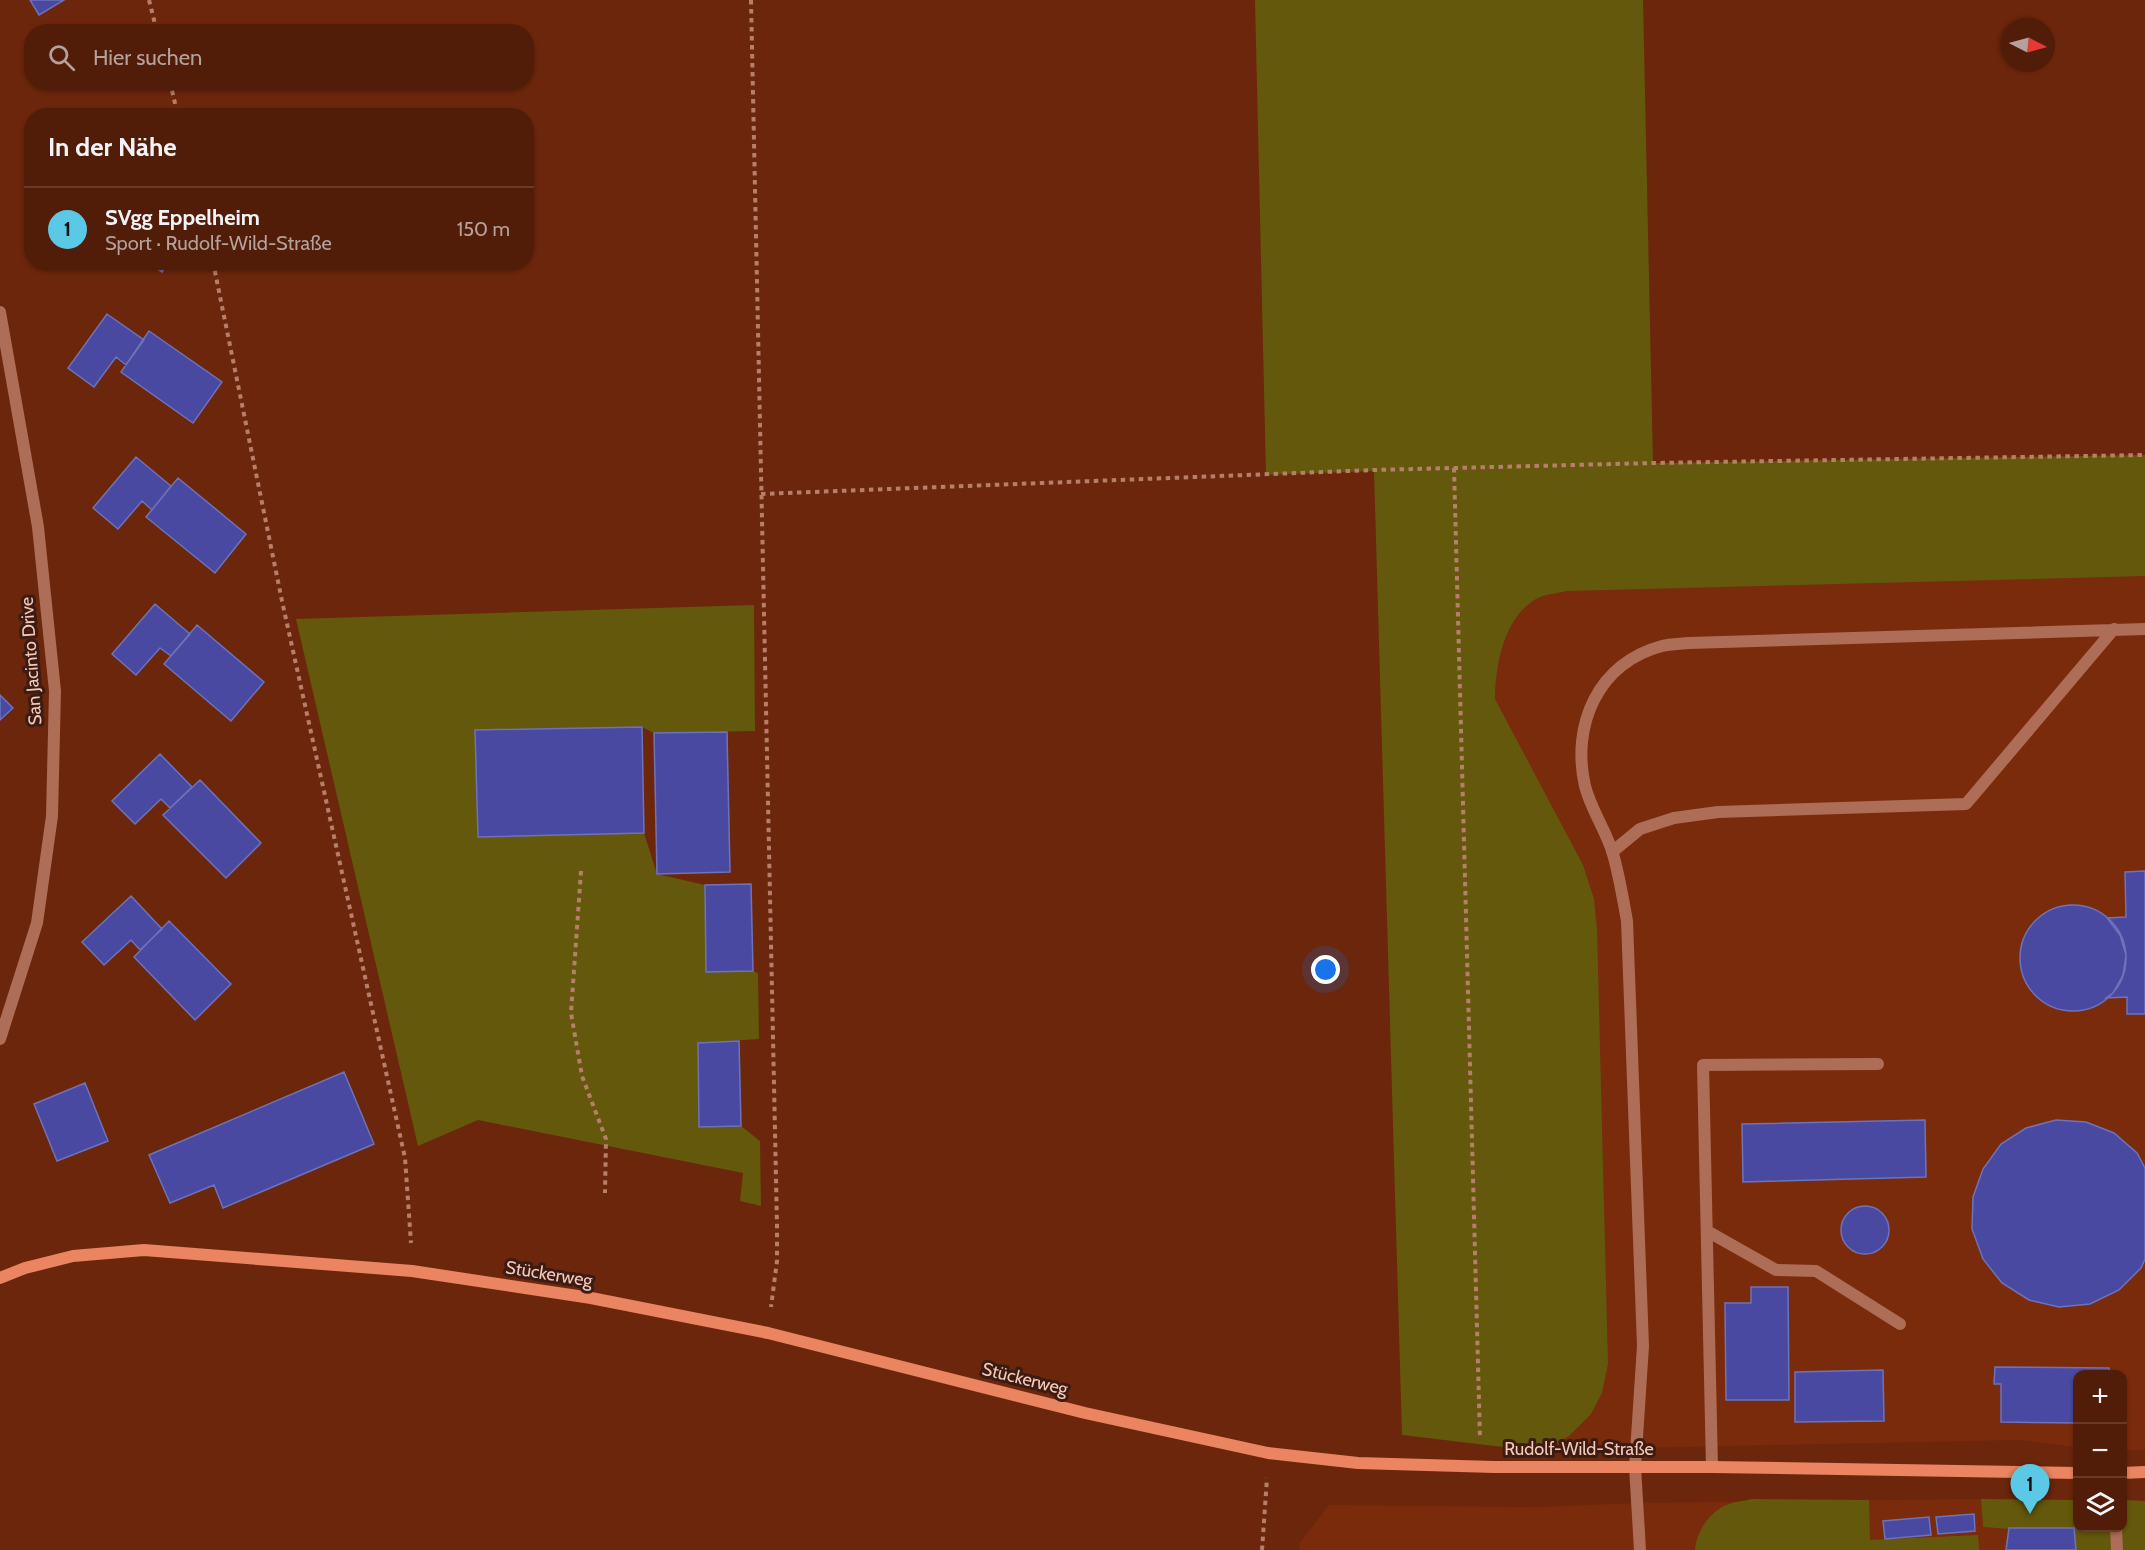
<!DOCTYPE html>
<html lang="de">
<head>
<meta charset="utf-8">
<style>
	:root { --surface:#511c08; --page:#5b2916; --text:#f1f3f6; --muted:#b4a19c; --line:#673a29; --accent:#5bc8e6 }
	body { margin:0; font-family:Cabin,sans-serif; background:var(--page); color:var(--text) }
	.controls { position:absolute; right:18px; bottom:18px; display:grid; overflow:hidden; border-radius:12px; box-shadow:0 2px 4px #0004 }
	.controls button { width:54px; height:54px; display:grid; place-items:center; padding:0; border:0; border-bottom:2px solid var(--line); background:var(--surface); color:var(--text); font:30px sans-serif }
	.compass { position:absolute; left:2001px; top:18px; width:54px; height:54px; border-radius:50%; background:var(--surface); box-shadow:0 2px 4px #0004; rotate:96deg }
	.you { position:absolute; left:1326px; top:970px; width:21px; height:21px; margin:-15px; border:4px solid #fff; border-radius:50%; background:#1a73e8; box-shadow:0 0 0 9px #1a73e833 }
	.badge { display:grid; place-items:center; width:39px; height:39px; border-radius:50%; background:var(--accent); color:#111; font-size:20px; font-weight:700 }
	.pin { position:absolute; translate:-50% -50px; filter:drop-shadow(0 2px 3px #0008) }
	.pin::after { content:''; position:absolute; top:32px; width:21px; height:18px; background:inherit; clip-path:polygon(0 0,100% 0,50% 100%) }
	.list { margin:0; padding:0; list-style:none }
	h2 { display:flex; justify-content:space-between; align-items:center; height:78px; margin:0; padding:0 24px; font-size:26px }
	h2 small { font-size:20px; font-weight:400; color:var(--muted) }
	.list li { display:grid; grid-template-columns:39px 1fr auto; gap:18px; align-items:center; box-sizing:border-box; height:84px; padding:0 24px; border-top:2px solid var(--line) }
	.list b { display:block; font-size:22px; white-space:nowrap }
	.list p { margin:0; font-size:20px; white-space:nowrap; color:var(--muted) }
	.list em { font-size:20px; font-style:normal; color:var(--muted) }
	.icon { flex:none; width:33px; height:33px; fill:none; stroke:currentColor; stroke-width:2; stroke-linecap:round; stroke-linejoin:round }
	.map { position:relative; flex:none; width:2145px; height:1550px; overflow:hidden }
	.search { position:absolute; background:var(--surface); box-shadow:0 2px 4px #0004; left:24px; top:24px; width:510px; height:66px; display:flex; align-items:center; gap:15px; box-sizing:border-box; padding:0 21px; border-radius:24px; color:var(--muted); font-size:22px }
	.panel { position:absolute; background:var(--surface); box-shadow:0 2px 4px #0004; left:24px; top:108px; width:510px; height:162px; border-radius:24px }
	.map>svg:first-child { display:block }
</style>
</head>
<body>
<div class="map">
<svg width="2145" height="1550" viewBox="0 0 2145 1550">
	<rect width="100%" height="100%" fill="#6c260b"/>
	<path fill="#7a2b0c" d="M2145 558V1450H2123L2122 1374H2078L2077 1447 2019 1440 1578 1449 1494 1445 1472 577Z
		M1981 1499 1983 1527 2009 1528 2006 1550H1300L1299 1544 1329 1505 1537 1507 1636 1503Z"/>
	<path fill="#64580c" d="M1255 0H1643L1653 463 2145 455V576L1567 591C1559 593 1548 594 1540 597 1505 613 1495 664 1495 699L1583 865 1594 899 1597 930 1608 1364 1602 1393 1591 1414 1568 1437 1537 1451 1402 1435 1374 471 1266 475Z
		M754 605 755 731 654 733 642 727 475 731 478 837 644 833 657 874 705 885 706 972 753 971 758 973 759 1039 698 1043 699 1127 741 1126 760 1141 761 1206 740 1201 743 1173 478 1120 418 1146 296 619Z
		M1752 1499 1869 1500 1870 1540 1978 1535 1979 1550H1695C1696 1533 1708 1514 1724 1506 1732 1502 1743 1501 1752 1499Z
		M1981 1499 2077 1500 2078 1528H2122L2123 1500 2145 1501V1550H2006L2009 1529 1983 1527Z"/>
	<path fill="#4949a1" stroke="#6e73b9" stroke-width="1.5" d="M30 0H64L39 15Z
		M148 262H169L162 272Z
		M107 314 144 340 126 365 116 357 94 387 68 368Z
		M149 331 222 382 193 423 121 372Z
		M136 457 171 486 152 510 142 501 118 529 93 508Z
		M178 478 246 534 215 573 146 517Z
		M155 604 190 634 171 656 160 648 136 675 112 654Z
		M197 625 264 682 231 721 164 664Z
		M0 695 13 708 0 720Z
		M642 727 644 833 478 837 475 730Z
		M727 732 730 872 657 874 654 733Z
		M160 754 192 787 170 808 161 799 135 824 112 801Z
		M200 780 261 843 226 878 163 815Z
		M2145 871V1014H2127V997L2106 998 2113 993 2123 975 2126 955 2120 935 2107 918 2126 917 2125 872Z
		M751 884 753 971 706 972 705 885Z
		M131 896 162 929 140 950 131 940 104 965 82 942Z
		M2020 958a53 53 0 1 1 106 0a53 53 0 1 1-106 0Z
		M169 921 231 984 195 1020 134 957Z
		M739 1041 741 1126 699 1127 698 1043Z
		M344 1072 374 1144 223 1208 214 1185 170 1203 149 1155Z
		M85 1083 108 1141 57 1161 34 1104Z
		M1925 1120 1926 1177 1743 1182 1742 1124Z
		M2056 1120 2086 1122 2114 1133 2137 1153 2145 1168V1259L2141 1268 2119 1290 2090 1304 2059 1307 2029 1300 2002 1283 1983 1259 1972 1229 1973 1197 1983 1169 2001 1144 2026 1128Z
		M1841 1230a24 24 0 1 1 48 0a24 24 0 1 1-48 0Z
		M1751 1287H1788L1789 1400H1726L1725 1303H1751Z
		M1995 1367 2109 1368V1374H2078V1423L2001 1422V1384H1994Z
		M1883 1370 1884 1421 1795 1422V1372Z
		M1974 1514 1975 1531 1938 1534 1936 1517Z
		M1929 1517 1931 1535 1885 1539 1883 1521Z
		M2009 1528H2074L2076 1550H2006Z"/>
	<g fill="none" stroke-linecap="round" stroke-linejoin="round">
		<path stroke="#b67f6a" stroke-width="4" stroke-dasharray="4.5 4.5" stroke-linecap="butt" d="M149 0 157 32
			M751 0 777 1226V1261L771 1307
			M170 82 178 116
			M213 262 282 601 405 1158 411 1243
			M1454 468 1480 1439
			M761 494 1374 470 1653 463 2145 455
			M581 871 571 1013 582 1076 606 1139 605 1193
			M1262 1550 1267 1478"/>
		<path stroke="#ae6d57" stroke-width="12" d="M1612 852 1640 829 1674 818 1718 812 1966 804 2114 629
			M1707 1231 1776 1270 1816 1271 1900 1324
			M1712 1467 1703 1065 1878 1064
			M2116 1528 2117 1550
			M1640 1550 1635 1467 1643 1346 1627 921C1623 898 1619 875 1613 854 1606 830 1591 810 1585 786 1571 725 1598 663 1662 646 1670 644 1680 644 1689 643L2145 629"/>
		<path stroke="#ae6d57" stroke-width="12" d="M0 312 38 527 55 691 52 816 37 923 0 1039"/>
		<path stroke="#ea8461" stroke-width="12" d="M0 1278 25 1268 73 1256 144 1250 412 1271 591 1298 768 1333 1085 1413 1268 1453 1358 1463 1494 1467H1712L2078 1473
			M2122 1473 2145 1472"/>
	</g>
	<g text-anchor="middle" stroke-width="6" stroke-linejoin="round" paint-order="stroke">
		<g font-size="18" fill="#f4c9ba" stroke="#3c1c12">
			<text transform="translate(31 661) rotate(-94)" y="6">San Jacinto Drive</text>
			<text transform="translate(549 1274) rotate(9)" y="6">Stückerweg</text>
			<text transform="translate(1025 1379) rotate(14)" y="6">Stückerweg</text>
			<text x="1579" y="1455">Rudolf-Wild-Straße</text>
		</g>
	</g>
</svg>
<div class="controls">
<button>+</button>
<button>−</button>
<button><svg class="icon" aria-label="layers" viewBox="0 0 24 24"><path d="M12 4l9 5-9 5-9-5zM3 14l9 5 9-5"/></svg></button>
</div>
<svg class="compass" viewBox="-18 -18 36 36"><path d="M0-13l5 13h-10z" fill="#e53935"/><path d="M0 13l5-13h-10z" fill="#b4a19c"/></svg>
<div class="you"></div>
<div class="pin badge" style="left:2030px;top:1514px">1</div>
<div class="search"><svg class="icon" aria-label="search" viewBox="0 0 24 24"><circle cx="10" cy="10" r="6"/><path d="M15 15l6 6"/></svg>Hier suchen</div>
<section class="panel">
<h2>In der Nähe<small></small></h2>
<ul class="list">
<li><span class="badge">1</span><div><b>SVgg Eppelheim</b><p>Sport · Rudolf-Wild-Straße</p></div><em>150 m</em></li>
</ul>
</section>
</div>
</body>
</html>
